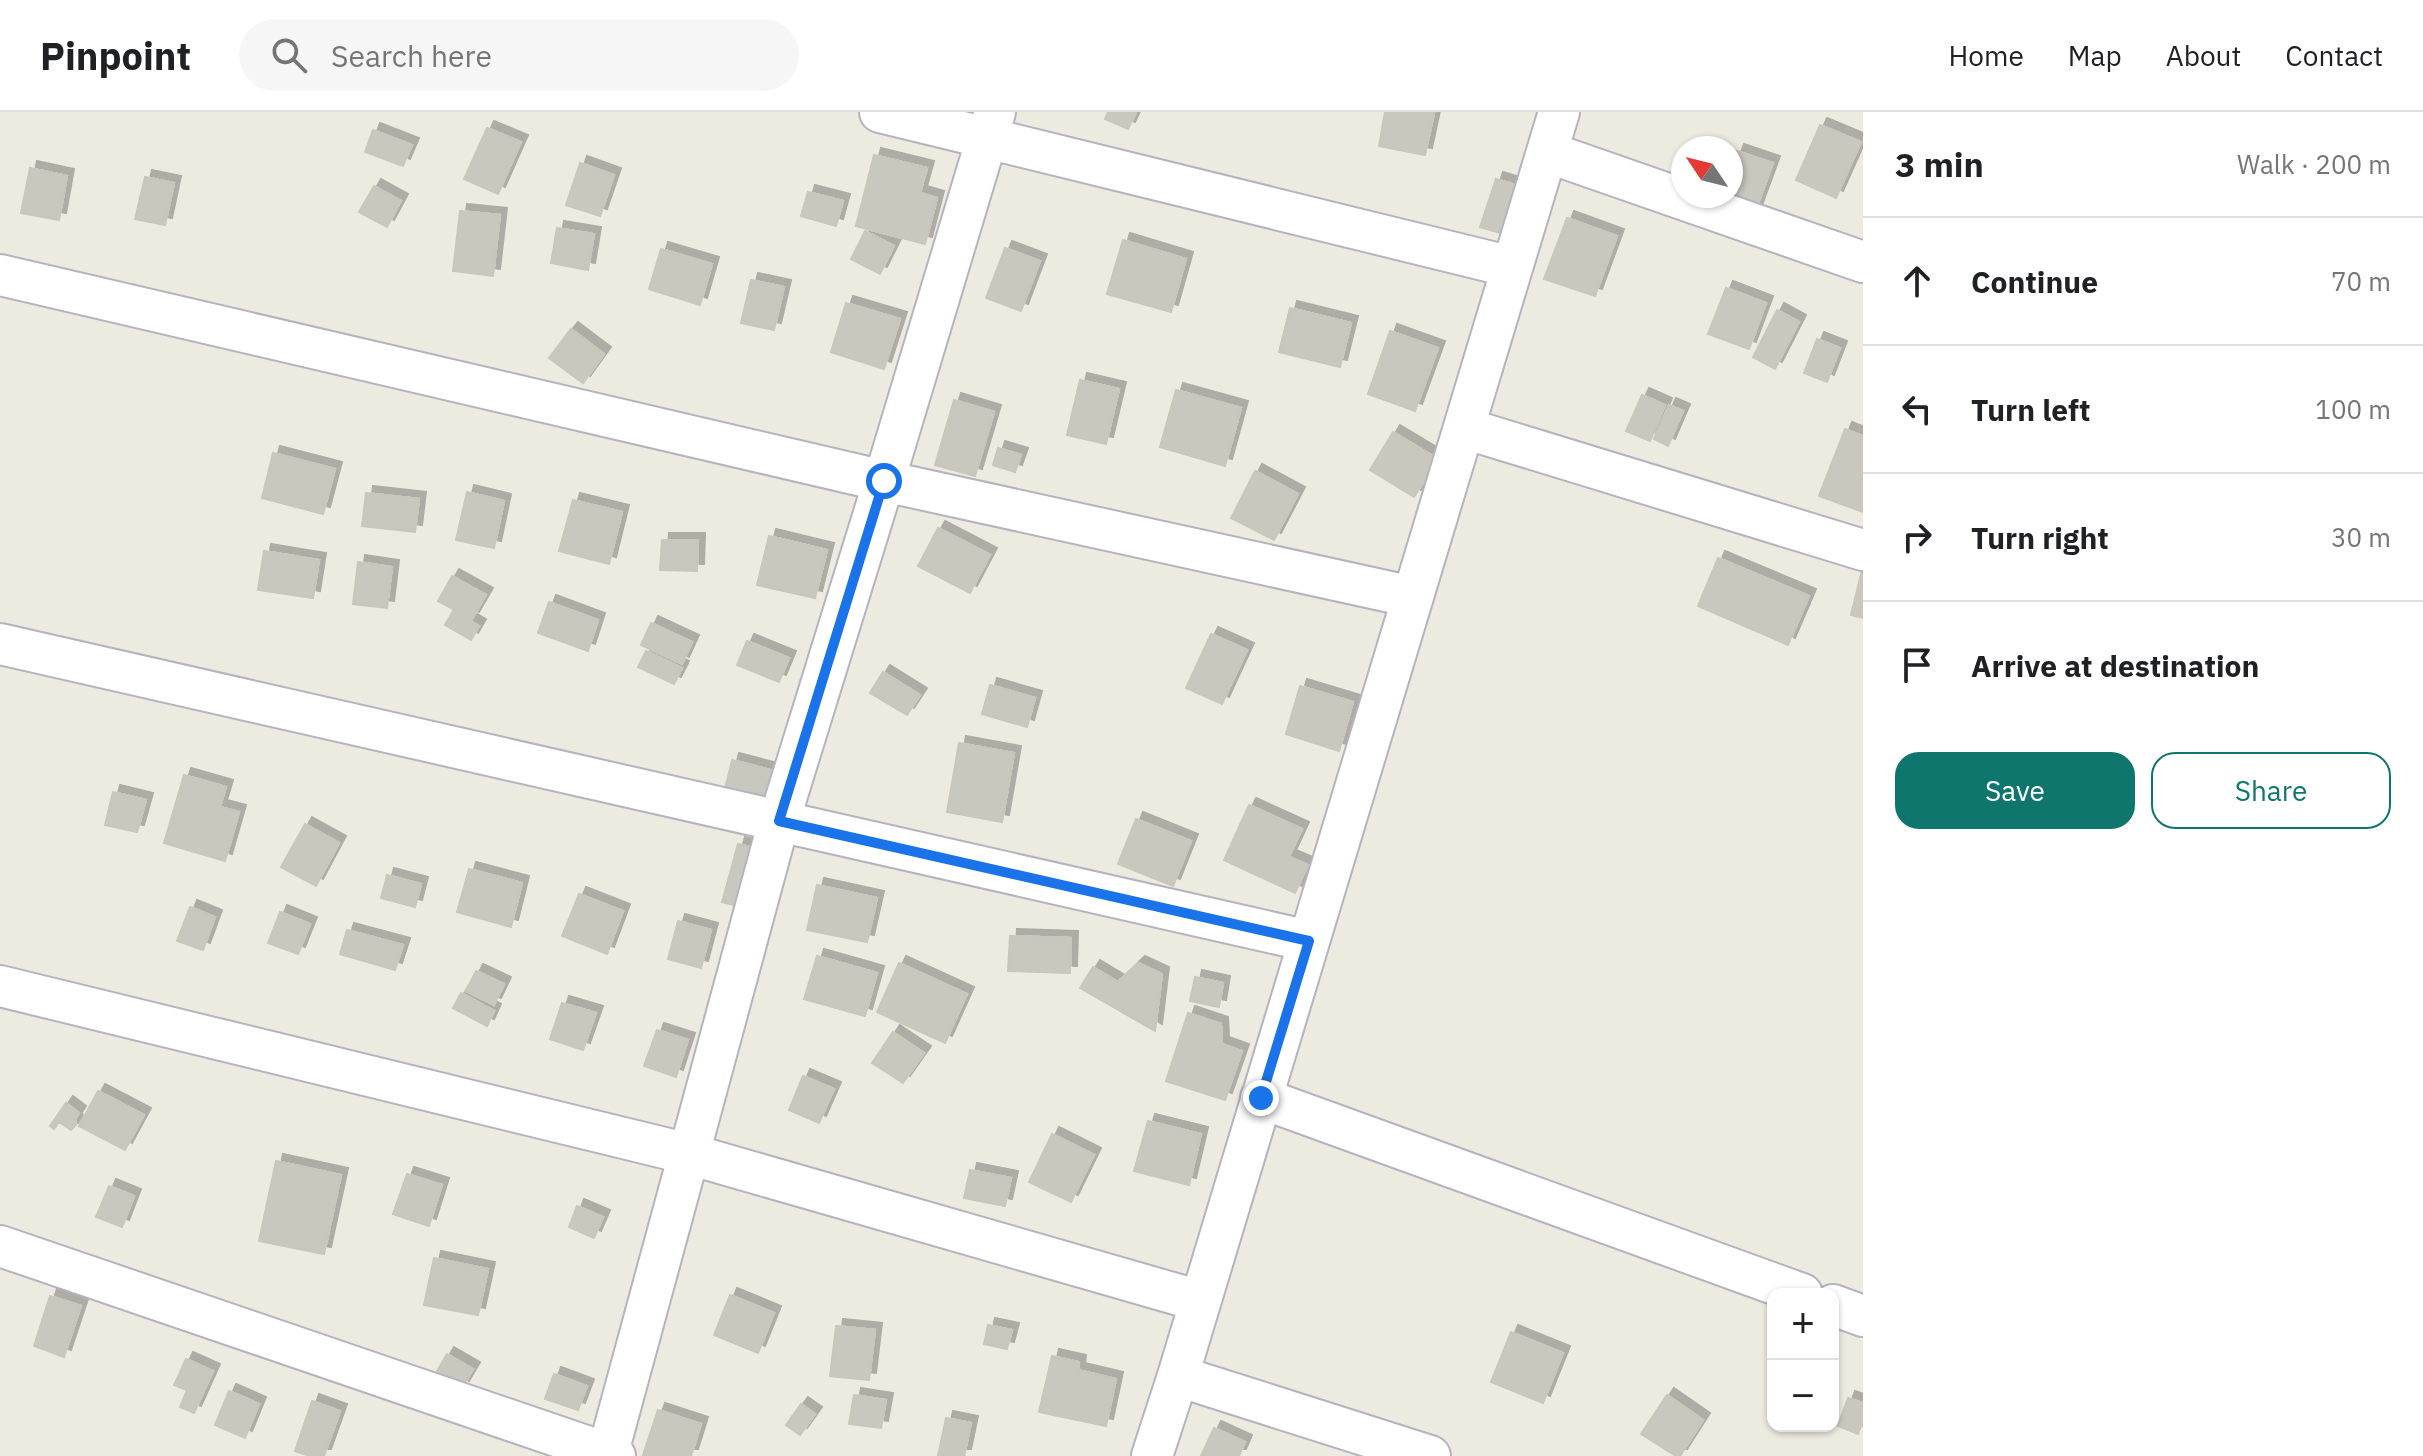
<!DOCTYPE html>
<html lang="en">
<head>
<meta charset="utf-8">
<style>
	:root { --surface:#fff; --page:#f6f6f6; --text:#202124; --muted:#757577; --line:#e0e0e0; --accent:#0f766e }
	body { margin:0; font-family:"IBM Plex Sans",sans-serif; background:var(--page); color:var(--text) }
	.controls { position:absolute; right:24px; bottom:24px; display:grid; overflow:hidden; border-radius:16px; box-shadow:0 2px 6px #0004 }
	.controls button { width:72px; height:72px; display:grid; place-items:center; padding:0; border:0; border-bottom:2px solid var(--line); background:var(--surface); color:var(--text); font:40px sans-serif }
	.compass { position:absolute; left:1671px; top:24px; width:72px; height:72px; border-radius:50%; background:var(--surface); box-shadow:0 2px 6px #0004; rotate:305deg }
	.stop { position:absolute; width:24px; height:24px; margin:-18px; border:6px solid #1a73e8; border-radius:50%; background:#fff }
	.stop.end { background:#1a73e8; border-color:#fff; box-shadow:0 2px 8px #0008 }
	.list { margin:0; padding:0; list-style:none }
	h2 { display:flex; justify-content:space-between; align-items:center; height:104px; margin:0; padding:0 32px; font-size:34px }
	h2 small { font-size:26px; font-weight:400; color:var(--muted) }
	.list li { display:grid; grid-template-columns:52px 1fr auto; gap:24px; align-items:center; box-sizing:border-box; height:128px; padding:0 32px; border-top:2px solid var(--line) }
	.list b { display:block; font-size:30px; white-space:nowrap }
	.list em { font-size:26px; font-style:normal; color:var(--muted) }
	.actions { display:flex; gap:16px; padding:24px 32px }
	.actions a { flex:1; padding:18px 0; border:2px solid var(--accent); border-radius:24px; text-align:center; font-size:28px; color:var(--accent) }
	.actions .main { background:var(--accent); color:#fff }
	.icon { flex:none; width:44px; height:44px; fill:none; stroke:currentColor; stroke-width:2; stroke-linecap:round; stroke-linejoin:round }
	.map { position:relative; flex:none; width:1863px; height:1344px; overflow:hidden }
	header { display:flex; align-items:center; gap:48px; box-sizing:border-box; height:112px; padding:0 40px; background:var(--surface); border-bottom:2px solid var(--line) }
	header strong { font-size:38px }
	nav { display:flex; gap:44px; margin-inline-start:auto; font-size:28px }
	.search { width:560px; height:72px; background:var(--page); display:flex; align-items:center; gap:20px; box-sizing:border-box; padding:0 28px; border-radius:44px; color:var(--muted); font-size:30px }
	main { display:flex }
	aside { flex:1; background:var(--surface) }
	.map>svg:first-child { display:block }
</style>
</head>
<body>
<header>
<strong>Pinpoint</strong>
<div class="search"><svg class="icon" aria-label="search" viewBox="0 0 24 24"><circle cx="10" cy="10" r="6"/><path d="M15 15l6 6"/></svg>Search here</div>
<nav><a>Home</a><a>Map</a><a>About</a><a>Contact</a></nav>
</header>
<main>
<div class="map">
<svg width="1863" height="1344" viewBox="0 0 1863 1344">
	<defs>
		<filter id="shadow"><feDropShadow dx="7" dy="-7" stdDeviation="0" flood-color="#0004"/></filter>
	</defs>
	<rect width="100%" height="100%" fill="#edeae0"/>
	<path fill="#c9c8be" stroke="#c9c7b9" stroke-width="2" filter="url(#shadow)" d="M1108 0H1136L1128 17 1105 7Z
		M1385 0 1434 1 1425 43 1379 34Z
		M1820 13 1861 30 1836 86 1796 68Z
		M487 16 521 30 498 82 464 67Z
		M373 18 412 33 403 54 365 40Z
		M1737 39 1773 51 1755 100 1731 84V55Z
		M874 43 927 56 920 81 937 86 925 132 856 114Z
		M580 51 614 63 600 104 566 93Z
		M30 56 67 64 59 108 21 101Z
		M145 65 174 71 165 113 135 107Z
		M1496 67 1526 76 1511 124 1480 115Z
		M374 74 401 89 387 115 359 100Z
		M808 80 843 89 836 114 801 104Z
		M460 99 500 103 493 164 453 159Z
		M1567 106 1617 124 1595 184 1544 167Z
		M557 116 594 122 588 158 551 151Z
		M865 119 894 134 880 162 851 147Z
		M1123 128 1186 147 1171 200 1107 182Z
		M1005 136 1040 149 1021 199 986 186Z
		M661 137 712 152 700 193 649 177Z
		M751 168 784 175 774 218 741 211Z
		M1726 176 1766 191 1749 237 1708 222Z
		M846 191 900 207 884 257 831 240Z
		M1290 196 1351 211 1340 255 1279 240Z
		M1777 198 1799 210 1775 257 1753 245Z
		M571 217 604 242 583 271 549 246Z
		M1390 219 1438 236 1415 299 1368 282Z
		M1817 227 1840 236 1827 270 1804 261Z
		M1080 268 1119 277 1106 332 1067 323Z
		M1176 278 1241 296 1225 354 1160 335Z
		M1642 283 1665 293 1650 329 1626 319Z
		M954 288 994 300 975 364 935 353Z
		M1669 293 1683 299 1668 334 1654 327Z
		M1845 317 1863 324V400L1819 384Z
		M1393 320 1438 347 1414 385 1370 358Z
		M998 336 1021 343 1015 360 993 353Z
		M273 341 335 357 323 402 262 386Z
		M1255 359 1298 382 1274 428 1231 406Z
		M467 380 504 389 494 436 456 428Z
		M366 381 419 387 415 420 362 414Z
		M573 388 622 400 609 452 559 439Z
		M938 416 990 443 970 481 918 454Z
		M769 424 827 438 815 486 757 473Z
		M662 428H698L697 459 660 458Z
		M264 439 319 448 313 486 258 478Z
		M1718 446 1809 484 1788 533 1698 494Z
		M358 450 392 455 387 496 353 492Z
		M1862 458 1863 459V506L1851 503Z
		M452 464 486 483 472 507 438 489Z
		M549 490 598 508 588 539 538 521Z
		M453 499 479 514 471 528 445 513Z
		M651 511 692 530 682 552 641 533Z
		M1211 522 1247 538 1222 592 1186 576Z
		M747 529 789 546 779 570 737 553Z
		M646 539 682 556 674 572 638 555Z
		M883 560 920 583 907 603 870 581Z
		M990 573 1035 586 1027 615 982 602Z
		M1300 574 1353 590 1339 639 1286 622Z
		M959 631 1014 641 1002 710 947 700Z
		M732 648 782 661 774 689 725 677Z
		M184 663 226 675 220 695 239 700 225 749 164 731Z
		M113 680 146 688 137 720 105 713Z
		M1249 693 1302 717 1289 745 1308 753 1295 781 1224 748Z
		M1136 707 1191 729 1173 774 1118 752Z
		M305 712 339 731 316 774 281 755Z
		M738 732 762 738 746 796 722 790Z
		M469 757 522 771 511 815 457 800Z
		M387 763 421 772 415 795 381 786Z
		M817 773 877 786 867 830 807 818Z
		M579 782 623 799 607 842 562 824Z
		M190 795 215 805 203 838 177 829Z
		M280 800 310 812 298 842 268 831Z
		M678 809 711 818 701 856 668 847Z
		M347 818 403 833 395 858 340 842Z
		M1010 824 1071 826 1070 861 1008 859Z
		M817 844 877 861 865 904 804 887Z
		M899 851 967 882 945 931 877 900Z
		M1138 851 1162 862 1155 919 1080 876 1093 855 1118 870Z
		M476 859 504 872 494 893 466 879Z
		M1195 865 1223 871 1219 895 1190 889Z
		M461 881 494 899 487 914 453 896Z
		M562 891 596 901 583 938 550 927Z
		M1188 901 1221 912 1222 932 1242 939 1225 988 1166 969Z
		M657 918 688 928 676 965 644 954Z
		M893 920 924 941 903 971 872 951Z
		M803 964 834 977 819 1011 789 998Z
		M98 979 144 1003 125 1038 79 1014Z
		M66 991 79 1001 75 1007 76 1013 71 1018 59 1010 54 1017 50 1014Z
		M1148 1009 1201 1022 1189 1073 1134 1059Z
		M1052 1022 1094 1043 1071 1090 1029 1070Z
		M276 1049 341 1063 324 1142 259 1129Z
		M970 1058 1011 1066 1005 1094 964 1086Z
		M407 1062 442 1073 429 1114 393 1102Z
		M109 1074 134 1084 122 1115 96 1105Z
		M577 1094 603 1105 594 1126 569 1115Z
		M434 1146 488 1157 478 1203 424 1193Z
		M730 1183 774 1201 758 1241 714 1223Z
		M50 1184 81 1194 64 1245 34 1234Z
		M988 1213 1012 1218 1007 1237 984 1232Z
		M836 1214 875 1218 869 1268 830 1264Z
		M1511 1220 1563 1241 1543 1291 1491 1270Z
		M447 1242 473 1257 462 1276 436 1261Z
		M1052 1244 1079 1250 1078 1258 1116 1267 1106 1314 1039 1300Z
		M186 1247 213 1259 194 1301 180 1295 187 1278 174 1273Z
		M554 1262 587 1274 578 1298 545 1287Z
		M229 1279 259 1292 245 1326 215 1313Z
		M854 1283 886 1288 881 1316 849 1312Z
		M1667 1283 1703 1308 1680 1344H1676L1641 1322Z
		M1848 1286 1863 1291V1308L1858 1322 1838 1314Z
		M312 1289 340 1299 324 1344H310L295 1339Z
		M801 1292 815 1302 800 1323 786 1313Z
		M658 1298 701 1312 691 1344 643 1343Z
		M946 1306 971 1311 964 1344H938Z
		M1214 1316 1245 1330 1239 1344H1201Z"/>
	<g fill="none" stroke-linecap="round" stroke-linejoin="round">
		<defs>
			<path id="minor" d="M880 0 987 26 995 0
				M1547 40 1863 150
				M0 163 884 369 1413 485
				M1464 316 1863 438
				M0 532 779 709 884 369 987 26 1512 155
				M0 874 689 1042 607 1344
				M1261 986 1802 1182
				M0 1134 615 1344
				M1200 1189 689 1042 779 709 1309 829
				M1833 1193 1863 1204
				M1152 1344 1178 1264
				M1430 1344 1178 1264 1559 0"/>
		</defs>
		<use href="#minor" stroke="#b4b3bf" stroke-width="44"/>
		<use href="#minor" stroke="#fff" stroke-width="40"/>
	</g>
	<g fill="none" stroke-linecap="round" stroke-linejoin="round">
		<path stroke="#1a73e8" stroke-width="10" d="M884 369 779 709 1309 829 1261 986"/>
	</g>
</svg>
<div class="controls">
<button>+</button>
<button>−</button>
</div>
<svg class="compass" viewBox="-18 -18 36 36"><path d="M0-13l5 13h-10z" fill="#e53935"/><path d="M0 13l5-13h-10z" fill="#757577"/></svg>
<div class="stop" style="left:884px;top:369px"></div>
<div class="stop end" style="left:1261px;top:986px"></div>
</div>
<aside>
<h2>3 min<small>Walk · 200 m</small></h2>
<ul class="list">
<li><svg class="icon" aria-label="ahead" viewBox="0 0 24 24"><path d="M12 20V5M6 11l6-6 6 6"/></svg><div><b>Continue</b></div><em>70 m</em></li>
<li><svg class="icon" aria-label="left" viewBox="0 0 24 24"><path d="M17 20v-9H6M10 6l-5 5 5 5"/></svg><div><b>Turn left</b></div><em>100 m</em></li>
<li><svg class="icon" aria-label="right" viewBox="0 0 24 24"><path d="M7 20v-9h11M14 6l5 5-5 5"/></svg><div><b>Turn right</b></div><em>30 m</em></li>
<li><svg class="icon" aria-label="arrive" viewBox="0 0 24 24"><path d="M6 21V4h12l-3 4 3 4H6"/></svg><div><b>Arrive at destination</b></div></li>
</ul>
<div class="actions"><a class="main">Save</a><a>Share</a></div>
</aside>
</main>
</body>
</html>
